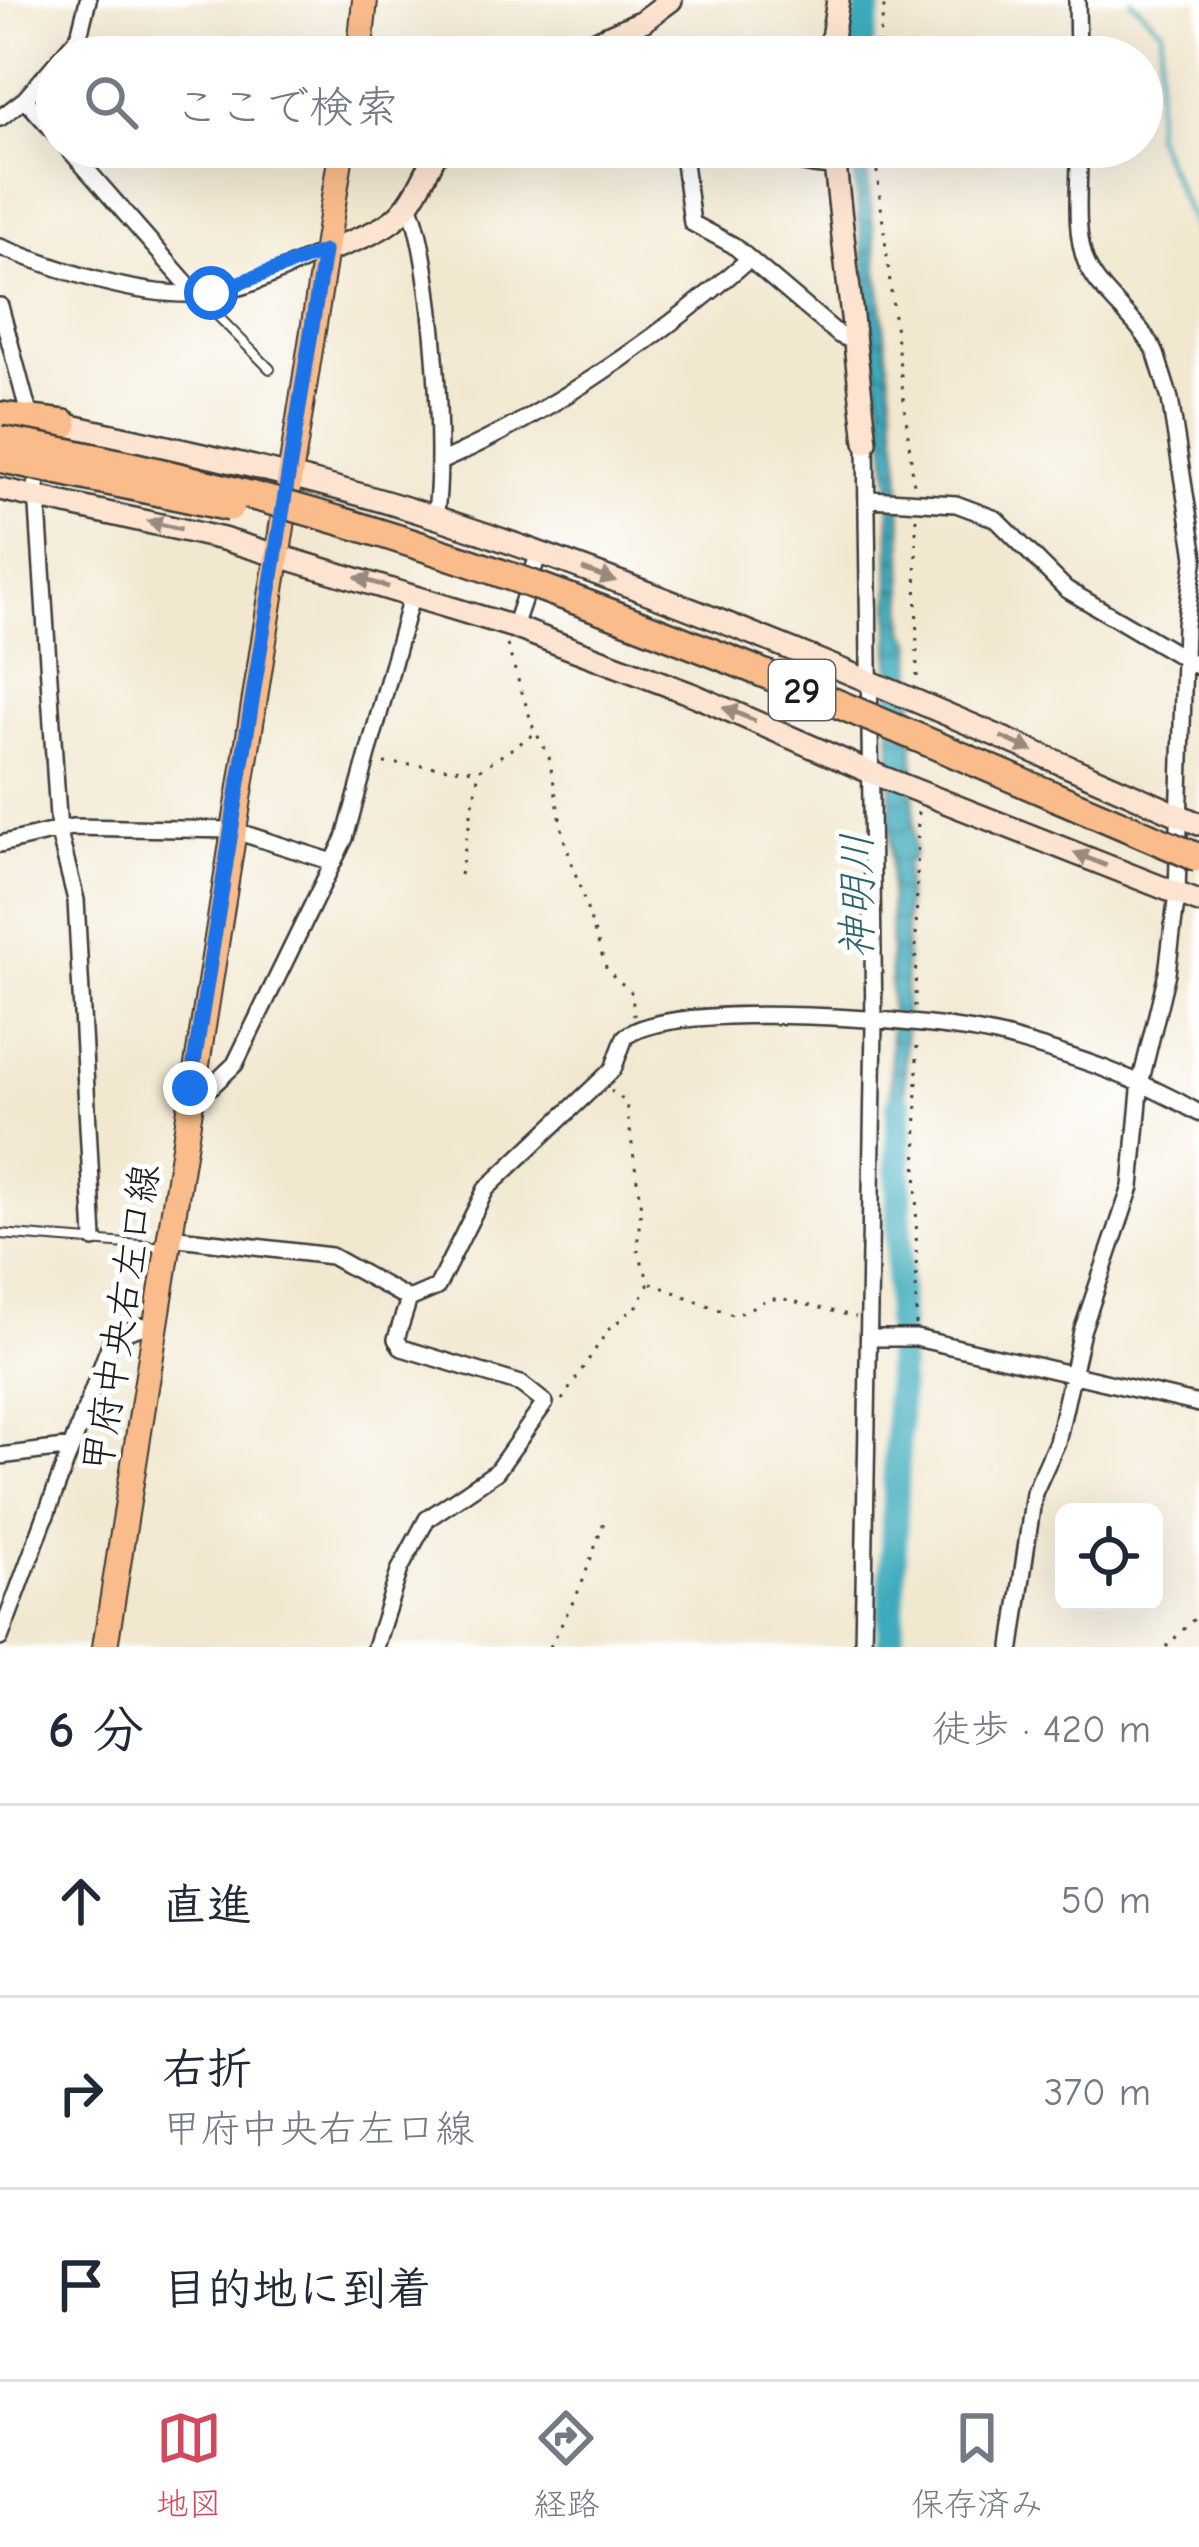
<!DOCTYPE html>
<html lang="ja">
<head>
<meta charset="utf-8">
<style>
	:root { --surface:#fff; --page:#f6f6f7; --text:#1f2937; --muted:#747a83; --line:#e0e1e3; --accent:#d1495b }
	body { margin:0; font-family:"Comic Neue","Klee One",sans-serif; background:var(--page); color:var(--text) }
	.controls { position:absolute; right:36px; bottom:36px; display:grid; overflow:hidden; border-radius:18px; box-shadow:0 12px 48px #0002 }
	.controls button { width:108px; height:108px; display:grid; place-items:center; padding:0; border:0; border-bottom:3px solid var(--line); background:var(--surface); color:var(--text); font:60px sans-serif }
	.stop { position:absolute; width:36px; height:36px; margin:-27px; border:9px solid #1a73e8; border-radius:50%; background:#fff }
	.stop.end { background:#1a73e8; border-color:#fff; box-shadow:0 3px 12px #0008 }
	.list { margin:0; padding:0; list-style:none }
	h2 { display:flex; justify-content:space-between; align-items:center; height:156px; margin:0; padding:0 48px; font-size:51px }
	h2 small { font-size:39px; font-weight:400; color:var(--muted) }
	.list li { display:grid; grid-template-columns:78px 1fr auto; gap:36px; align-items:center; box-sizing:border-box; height:192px; padding:0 48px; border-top:3px solid var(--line) }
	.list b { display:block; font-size:45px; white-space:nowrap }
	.list p { margin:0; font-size:39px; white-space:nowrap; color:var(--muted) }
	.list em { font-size:39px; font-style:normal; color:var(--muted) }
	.icon { flex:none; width:66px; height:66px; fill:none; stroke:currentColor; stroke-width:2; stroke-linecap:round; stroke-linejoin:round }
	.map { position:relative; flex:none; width:1199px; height:1647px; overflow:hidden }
	.search { position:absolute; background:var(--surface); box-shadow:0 12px 48px #0002; left:36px; right:36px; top:36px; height:132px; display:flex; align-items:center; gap:30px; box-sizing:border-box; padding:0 42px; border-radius:66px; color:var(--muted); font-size:45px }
	.sheet { height:732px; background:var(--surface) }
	nav { display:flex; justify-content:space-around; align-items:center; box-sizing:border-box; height:168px; border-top:3px solid var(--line); background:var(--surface); font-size:33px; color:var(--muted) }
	nav a { display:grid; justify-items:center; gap:6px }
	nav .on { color:var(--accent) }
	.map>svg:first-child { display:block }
</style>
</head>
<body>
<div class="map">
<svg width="1199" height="1647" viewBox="0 0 1199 1647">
	<defs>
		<pattern id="water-waves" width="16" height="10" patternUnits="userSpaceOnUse" patternTransform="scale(3)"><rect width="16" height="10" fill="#3eabbc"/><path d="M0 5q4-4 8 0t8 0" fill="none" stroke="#338a98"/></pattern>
	</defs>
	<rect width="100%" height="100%" fill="#fff"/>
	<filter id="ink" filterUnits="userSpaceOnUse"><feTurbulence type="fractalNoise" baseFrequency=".00833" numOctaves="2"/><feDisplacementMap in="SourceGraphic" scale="24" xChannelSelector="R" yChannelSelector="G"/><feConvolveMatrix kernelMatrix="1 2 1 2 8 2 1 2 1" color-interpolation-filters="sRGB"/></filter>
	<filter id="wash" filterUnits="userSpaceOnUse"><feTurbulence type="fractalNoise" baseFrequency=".004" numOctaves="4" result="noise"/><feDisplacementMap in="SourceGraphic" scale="48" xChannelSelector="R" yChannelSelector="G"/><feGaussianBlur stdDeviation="2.7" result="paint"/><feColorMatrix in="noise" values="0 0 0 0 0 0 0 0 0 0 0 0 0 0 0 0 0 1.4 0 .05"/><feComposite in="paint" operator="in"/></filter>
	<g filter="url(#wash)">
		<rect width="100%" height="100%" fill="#f2e8d0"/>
		<path fill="url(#water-waves)" stroke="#2d646c" stroke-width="3" d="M851 147H864L900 470 905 631 913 642 914 856 906 866 905 1140H891L890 482Z"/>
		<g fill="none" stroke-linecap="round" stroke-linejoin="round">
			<path stroke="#3eabbc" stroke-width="4.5" d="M1131 0 1162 30 1154 134 1194 228 1199 255"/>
			<path stroke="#3eabbc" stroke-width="27" d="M858 57 870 0
				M890 1647 898 1422 899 1105"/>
		</g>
	</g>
	<g filter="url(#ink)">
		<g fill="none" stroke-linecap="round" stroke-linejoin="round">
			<defs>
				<path id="lane" d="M196 294 270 369
					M0 1234 166 1247"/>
				<path id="street" d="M1077 0 1078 57
					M61 57 79 36 88 0
					M25 99 57 135
					M0 118 25 99 57 62
					M67 147 195 293
					M640 147C670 163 691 150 723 149 755 148 796 166 835 167
					M683 155 692 223 733 245 839 335 855 342
					M410 207C433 258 446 460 435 517
					M0 247C62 271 142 300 210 293 248 290 289 266 324 252
					M0 306 32 425
					M35 460 59 833 76 900 94 1239
					M442 461C552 412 656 340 747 261
					M870 499 956 504 996 519 1066 589 1199 667
					M514 627 539 553
					M0 844 72 827 232 830 333 862
					M191 1088 212 1086 235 1064 345 838 412 594
					M170 1237 331 1256 409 1299 437 1287 486 1189 613 1069 625 1037C674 998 940 1020 1004 1037 1074 1056 1137 1077 1199 1113
					M869 1338H916L1199 1404
					M0 1456 72 1447
					M0 1638 113 1336 156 1322
					M375 1647 400 1569 427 1519 496 1472 545 1403 521 1384 402 1348 396 1339 409 1299
					M863 1647 874 1024 866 442
					M1012 1647 1034 1493 1057 1442 1082 1331 1131 1187 1141 1080 1167 973 1177 894 1185 625 1195 557 1170 399 1156 354C1140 319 1101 297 1086 262 1073 229 1080 182 1079 147"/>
				<path id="secondary" d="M562 57 643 21 671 0
					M829 57 838 0
					M833 147 866 442
					M324 252C402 223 403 222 439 147
					M53 422C182 450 315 478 441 519 700 605 950 714 1199 824
					M0 489 223 539 514 627 694 695 872 773 1199 902"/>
				<path id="primary" d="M359 57 365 0
					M105 1647 342 147"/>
				<path id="highway" d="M0 416 64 424"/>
			</defs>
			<use href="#lane" stroke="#3c3b37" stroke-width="12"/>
			<use href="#street" stroke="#3c3b37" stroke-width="20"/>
			<use href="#secondary" stroke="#3c3b37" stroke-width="26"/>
			<use href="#primary" stroke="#3c3b37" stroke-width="28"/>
			<use href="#highway" stroke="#3c3b37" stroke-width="32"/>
			<path stroke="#3c3b37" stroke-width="3" stroke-dasharray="3 9" stroke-linecap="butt" d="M877 57 885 0
				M874 147 914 485
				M916 518 917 683
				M507 645 533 727 549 757 564 839 607 970 632 993 634 1016
				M384 763 479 770 536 733
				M460 875 479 771
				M915 1007 918 812
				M651 1283 735 1316 768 1299H784L856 1317
				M916 1325 917 1040
				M562 1400 608 1330 638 1305 649 1282 637 1248 641 1208 626 1102 611 1091
				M550 1647 581 1586 605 1519
				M1166 1647 1199 1614"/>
			<use href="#lane" stroke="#fff" stroke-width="8"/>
			<use href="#street" stroke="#fff" stroke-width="15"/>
			<use href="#secondary" stroke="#fde4d0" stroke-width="21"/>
			<use href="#primary" stroke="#f9bc8a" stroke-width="24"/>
			<use href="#highway" stroke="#f9bc8a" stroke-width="27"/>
			<defs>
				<path id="highway-bridge" d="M0 440C422 511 808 692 1199 858
					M0 458 230 507"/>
			</defs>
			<use href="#highway-bridge" stroke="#3c3b37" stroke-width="32" stroke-linecap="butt"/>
			<use href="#highway-bridge" stroke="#f9bc8a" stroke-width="27"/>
		</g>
		<defs><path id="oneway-solid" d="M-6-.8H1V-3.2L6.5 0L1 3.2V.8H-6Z" transform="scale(3)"/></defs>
		<g fill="#988a7f">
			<use href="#oneway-solid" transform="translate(164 525) rotate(-167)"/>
			<use href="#oneway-solid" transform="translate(599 575) rotate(20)"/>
			<use href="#oneway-solid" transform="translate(372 582) rotate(-163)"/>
			<use href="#oneway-solid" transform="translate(739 714) rotate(-157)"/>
			<use href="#oneway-solid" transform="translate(1017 744) rotate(24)"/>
			<use href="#oneway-solid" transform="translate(1090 859) rotate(-158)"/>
		</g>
	</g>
	<g fill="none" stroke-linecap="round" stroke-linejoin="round" filter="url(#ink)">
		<path stroke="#1a73e8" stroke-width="15" d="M190 1088 324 252 211 293"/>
	</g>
	<g text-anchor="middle" stroke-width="10" stroke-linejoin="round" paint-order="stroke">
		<rect fill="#fff" stroke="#606060" stroke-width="3" x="769" y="660" width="66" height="60" rx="9"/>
		<g font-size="36" font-weight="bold" fill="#1c1c1c">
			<text x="802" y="703">29</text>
		</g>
		<g font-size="39" fill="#1c1c1c" stroke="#fff">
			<text transform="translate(120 1318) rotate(-81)" y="14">甲府中央右左口線</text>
		</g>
		<g font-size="42" font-style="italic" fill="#2d646c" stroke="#fff">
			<text transform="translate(856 896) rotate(-90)" y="15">神明川</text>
		</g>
	</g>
</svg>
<div class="controls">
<button><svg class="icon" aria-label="locate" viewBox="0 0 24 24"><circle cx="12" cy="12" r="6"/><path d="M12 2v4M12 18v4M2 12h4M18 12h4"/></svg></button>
</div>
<div class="stop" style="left:211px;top:293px"></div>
<div class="stop end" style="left:190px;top:1088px"></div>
<div class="search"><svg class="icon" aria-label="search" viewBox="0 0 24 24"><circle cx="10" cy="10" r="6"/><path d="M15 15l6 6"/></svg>ここで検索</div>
</div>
<section class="sheet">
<h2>6 分<small>徒歩 · 420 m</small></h2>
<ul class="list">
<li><svg class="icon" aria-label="ahead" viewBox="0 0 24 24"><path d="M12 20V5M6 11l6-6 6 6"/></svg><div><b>直進</b></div><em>50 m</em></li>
<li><svg class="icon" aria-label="right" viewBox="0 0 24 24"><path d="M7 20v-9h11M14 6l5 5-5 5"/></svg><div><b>右折</b><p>甲府中央右左口線</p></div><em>370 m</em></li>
<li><svg class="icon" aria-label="arrive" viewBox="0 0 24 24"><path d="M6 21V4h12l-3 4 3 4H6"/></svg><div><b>目的地に到着</b></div></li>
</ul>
</section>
<nav>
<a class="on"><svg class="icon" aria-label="map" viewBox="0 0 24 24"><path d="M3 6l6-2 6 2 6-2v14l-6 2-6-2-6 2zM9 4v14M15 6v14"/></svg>地図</a>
<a><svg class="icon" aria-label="directions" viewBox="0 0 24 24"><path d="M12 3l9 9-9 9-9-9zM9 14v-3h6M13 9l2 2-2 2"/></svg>経路</a>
<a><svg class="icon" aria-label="saved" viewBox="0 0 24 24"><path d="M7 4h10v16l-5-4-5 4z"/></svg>保存済み</a>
</nav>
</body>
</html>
